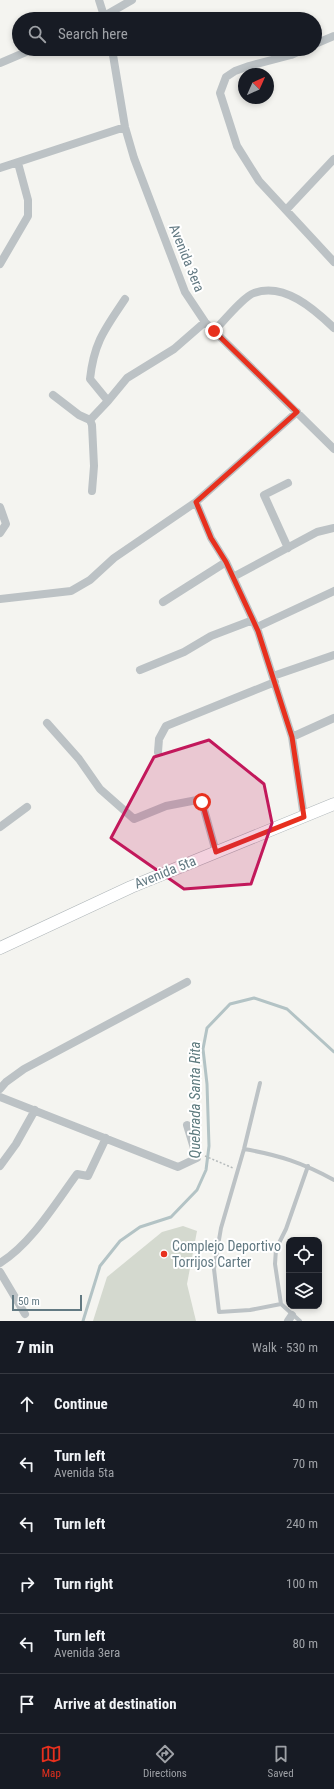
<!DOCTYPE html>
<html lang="en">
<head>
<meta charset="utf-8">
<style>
	:root { --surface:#171b24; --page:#242831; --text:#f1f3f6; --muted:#9ea1a6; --line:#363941; --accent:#e7301e }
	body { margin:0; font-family:"Roboto Condensed",sans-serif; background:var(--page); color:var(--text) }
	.controls { position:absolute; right:12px; bottom:12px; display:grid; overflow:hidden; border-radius:8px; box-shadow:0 2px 6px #0003 }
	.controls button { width:36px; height:36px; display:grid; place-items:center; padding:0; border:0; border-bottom:1px solid var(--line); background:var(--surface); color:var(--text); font:20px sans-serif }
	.compass { position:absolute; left:238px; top:68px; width:36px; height:36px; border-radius:50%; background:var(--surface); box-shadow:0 2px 6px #0003; rotate:45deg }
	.scale { position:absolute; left:12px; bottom:10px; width:70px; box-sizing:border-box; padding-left:4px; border:2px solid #627982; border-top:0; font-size:11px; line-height:14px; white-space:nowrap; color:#627982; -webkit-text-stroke:3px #fff; paint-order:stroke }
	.stop { position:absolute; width:12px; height:12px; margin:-9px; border:3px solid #e7301e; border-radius:50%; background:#fff }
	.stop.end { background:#e7301e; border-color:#fff; box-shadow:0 1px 4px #0008 }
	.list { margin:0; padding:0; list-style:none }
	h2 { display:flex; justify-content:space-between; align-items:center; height:52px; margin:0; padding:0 16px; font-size:17px }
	h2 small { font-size:13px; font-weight:400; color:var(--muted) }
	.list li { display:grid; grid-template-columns:26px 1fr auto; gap:12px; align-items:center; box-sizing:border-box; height:60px; padding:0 16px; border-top:1px solid var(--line) }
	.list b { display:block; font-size:15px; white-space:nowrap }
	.list p { margin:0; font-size:13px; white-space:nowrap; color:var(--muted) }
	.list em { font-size:13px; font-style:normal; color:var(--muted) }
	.icon { flex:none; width:22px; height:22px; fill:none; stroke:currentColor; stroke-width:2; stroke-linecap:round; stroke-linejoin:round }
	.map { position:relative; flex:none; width:334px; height:1321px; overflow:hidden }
	.search { position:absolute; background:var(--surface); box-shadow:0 2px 6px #0003; left:12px; right:12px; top:12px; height:44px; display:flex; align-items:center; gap:10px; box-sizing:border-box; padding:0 14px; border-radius:22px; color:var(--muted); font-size:15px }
	.sheet { height:412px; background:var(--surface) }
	nav { display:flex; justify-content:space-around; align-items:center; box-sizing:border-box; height:56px; border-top:1px solid var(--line); background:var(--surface); font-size:11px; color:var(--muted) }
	nav a { display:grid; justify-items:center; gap:2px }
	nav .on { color:var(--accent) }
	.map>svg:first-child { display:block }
</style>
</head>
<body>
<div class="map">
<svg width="334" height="1321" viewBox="0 0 334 1321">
	<rect width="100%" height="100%" fill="#f4f4f0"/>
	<path fill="#d4d9cf" d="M183 1226 197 1231 187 1284 196 1321H93L107 1277 162 1232Z"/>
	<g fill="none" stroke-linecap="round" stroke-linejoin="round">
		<path stroke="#b3c3c5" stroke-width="3" d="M83 1321 100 1266 120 1241 140 1227 171 1217 197 1190 206 1170 209 1146 207 1084 203 1049 207 1028 230 1004 254 998 287 1009 334 1052"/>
		<defs>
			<path id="secondary" d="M0 948 131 887 334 804"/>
		</defs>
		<use href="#secondary" stroke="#afb6b9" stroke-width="13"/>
		<path stroke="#b6bbbc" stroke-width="1.5" stroke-dasharray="2 2" stroke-linecap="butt" d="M205 1156 233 1168"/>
		<path stroke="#bcc2c5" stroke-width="4" d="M260 1083 244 1149 221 1228 214 1269 219 1312 250 1310 281 1304 300 1321
			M244 1149C279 1155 303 1163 334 1180
			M281 1304 275 1264 276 1249 286 1229 308 1166"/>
		<path stroke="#bcc2c5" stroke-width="8" d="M99 0 105 19
			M99 19 132 0
			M315 44 334 36
			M112 49 125 127 134 158 185 292 205 322 334 449
			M304 49 291 55 249 66 235 71 226 77 220 93 237 146 259 181 334 262
			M0 63 33 49
			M0 168 125 127
			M286 210 334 159
			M0 264 28 216V200L18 163
			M214 331C222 323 244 296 254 293 284 282 314 309 334 328
			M53 395 79 415 90 420 92 425 94 466 92 491
			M108 401 90 379C94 342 105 329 125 299
			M90 420 108 401 127 378 174 349 205 322
			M196 502 211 538 226 562 258 631 292 737 304 817
			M0 507 6 524 0 533
			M288 548 264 495 288 483
			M233 577 317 532 334 528
			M0 599 71 591 90 580 114 558 196 502 297 412
			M163 602 226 562
			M257 627 334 591
			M140 670 184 652 211 636 253 620
			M273 676 334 655
			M47 723 79 759 100 789 134 819 166 806 197 800 202 802 216 852
			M292 737 334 718
			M158 752 159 739 166 726 275 682
			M0 827 27 807
			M0 1089 6 1082 24 1069 187 982
			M0 1097 178 1167 197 1158 187 1125
			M0 1166 16 1144 35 1110
			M0 1263C31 1244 55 1204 77 1174L88 1176 106 1138
			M0 1272 25 1314
			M288 1321 292 1315"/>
		<use href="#secondary" stroke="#fff" stroke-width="12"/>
	</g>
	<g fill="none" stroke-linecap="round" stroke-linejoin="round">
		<path stroke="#e7301e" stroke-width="5" d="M202 802 216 852 304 817 292 737 258 631 226 562 211 538 196 502 297 412 214 331"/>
	</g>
	<path fill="#c2185b" fill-opacity="0.2" stroke="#c2185b" stroke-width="3" stroke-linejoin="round" d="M209 740 264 784 272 823 251 884 184 889 111 838 154 757Z"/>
	<circle fill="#e7301e" stroke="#fff" stroke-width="1.5" cx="164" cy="1254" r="4"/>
	<g text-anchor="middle" stroke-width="4" stroke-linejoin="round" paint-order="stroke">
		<g font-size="14" fill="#627982" stroke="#fff">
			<text transform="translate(187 258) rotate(68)" y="5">Avenida 3era</text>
			<text transform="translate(165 872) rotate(-22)" y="5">Avenida 5ta</text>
		</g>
		<g font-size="14" fill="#627982" stroke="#fff" text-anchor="start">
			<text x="172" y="1251">Complejo Deportivo<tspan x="172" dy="16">Torrijos Carter</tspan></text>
		</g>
		<g font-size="15" font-style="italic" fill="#5e7b7f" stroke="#fff">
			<text transform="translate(195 1100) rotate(-90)" y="5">Quebrada Santa Rita</text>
		</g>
	</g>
</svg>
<div class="controls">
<button><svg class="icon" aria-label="locate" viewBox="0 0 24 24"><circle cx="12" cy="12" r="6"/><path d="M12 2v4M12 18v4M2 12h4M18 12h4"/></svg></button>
<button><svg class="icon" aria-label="layers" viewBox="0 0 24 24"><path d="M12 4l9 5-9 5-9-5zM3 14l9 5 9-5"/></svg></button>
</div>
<svg class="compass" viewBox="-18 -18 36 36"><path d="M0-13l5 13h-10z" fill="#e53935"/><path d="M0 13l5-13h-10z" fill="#9ea1a6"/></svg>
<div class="scale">50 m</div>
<div class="stop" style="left:202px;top:802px"></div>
<div class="stop end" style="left:214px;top:331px"></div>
<div class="search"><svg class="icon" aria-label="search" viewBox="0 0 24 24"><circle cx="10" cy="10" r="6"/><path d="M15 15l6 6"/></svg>Search here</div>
</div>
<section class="sheet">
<h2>7 min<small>Walk · 530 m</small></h2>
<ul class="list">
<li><svg class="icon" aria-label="ahead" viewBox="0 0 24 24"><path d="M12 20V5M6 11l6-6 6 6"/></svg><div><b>Continue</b></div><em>40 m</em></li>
<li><svg class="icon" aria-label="left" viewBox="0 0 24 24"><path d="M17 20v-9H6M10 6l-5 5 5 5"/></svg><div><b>Turn left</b><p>Avenida 5ta</p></div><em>70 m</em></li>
<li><svg class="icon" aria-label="left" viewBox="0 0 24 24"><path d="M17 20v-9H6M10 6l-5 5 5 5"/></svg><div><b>Turn left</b></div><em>240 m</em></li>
<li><svg class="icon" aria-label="right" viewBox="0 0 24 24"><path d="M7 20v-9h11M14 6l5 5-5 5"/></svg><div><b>Turn right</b></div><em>100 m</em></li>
<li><svg class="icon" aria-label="left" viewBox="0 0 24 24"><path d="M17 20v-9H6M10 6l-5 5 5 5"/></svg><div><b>Turn left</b><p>Avenida 3era</p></div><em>80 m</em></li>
<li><svg class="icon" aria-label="arrive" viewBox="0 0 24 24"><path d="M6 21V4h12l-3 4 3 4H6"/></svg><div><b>Arrive at destination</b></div></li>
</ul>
</section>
<nav>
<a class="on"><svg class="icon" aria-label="map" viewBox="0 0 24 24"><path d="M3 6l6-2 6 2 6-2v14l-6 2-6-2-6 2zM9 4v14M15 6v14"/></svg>Map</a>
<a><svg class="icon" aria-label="directions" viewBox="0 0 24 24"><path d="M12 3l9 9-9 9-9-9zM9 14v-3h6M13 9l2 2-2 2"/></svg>Directions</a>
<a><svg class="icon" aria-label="saved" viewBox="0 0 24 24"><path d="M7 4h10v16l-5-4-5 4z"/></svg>Saved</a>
</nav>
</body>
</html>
